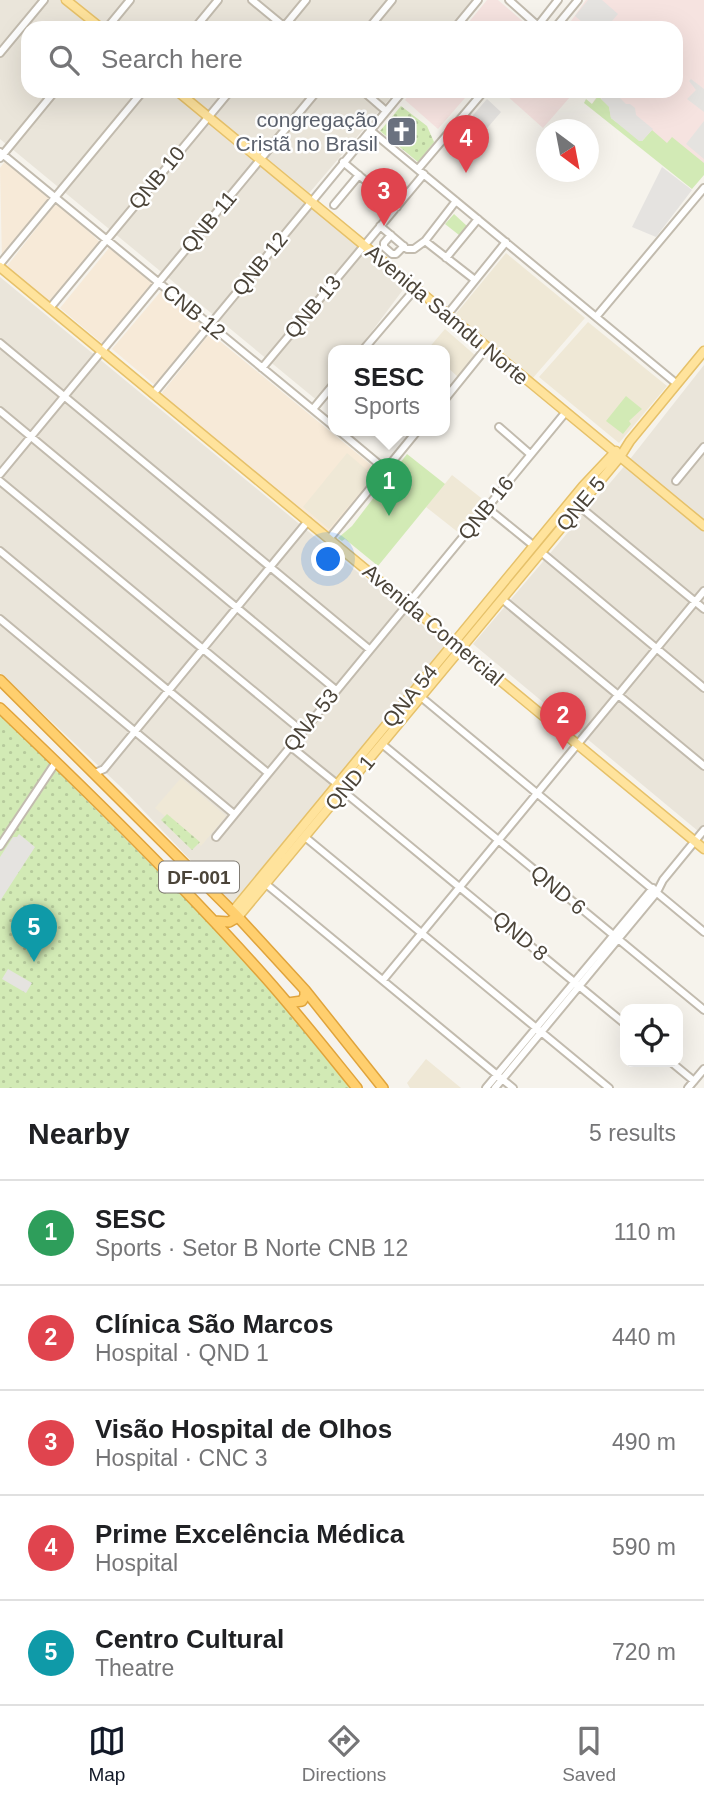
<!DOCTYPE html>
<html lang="en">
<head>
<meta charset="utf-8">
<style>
	:root { --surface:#fff; --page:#f6f6f6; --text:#202124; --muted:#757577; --line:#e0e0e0; --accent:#111827 }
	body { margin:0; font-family:Helvetica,sans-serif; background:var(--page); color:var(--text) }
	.controls { position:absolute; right:21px; bottom:21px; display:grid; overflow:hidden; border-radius:14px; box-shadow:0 7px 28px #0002 }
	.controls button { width:63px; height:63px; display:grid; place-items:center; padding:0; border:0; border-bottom:2px solid var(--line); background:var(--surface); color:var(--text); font:35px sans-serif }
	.compass { position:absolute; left:536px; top:119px; width:63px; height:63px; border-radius:50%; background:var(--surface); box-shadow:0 7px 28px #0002; rotate:148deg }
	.you { position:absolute; left:329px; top:560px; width:24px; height:24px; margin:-18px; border:5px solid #fff; border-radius:50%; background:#1a73e8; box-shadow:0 0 0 10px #1a73e833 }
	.badge { display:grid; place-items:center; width:46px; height:46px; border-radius:50%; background:var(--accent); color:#fff; font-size:23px; font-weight:700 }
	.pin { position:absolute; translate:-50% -58px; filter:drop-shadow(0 2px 4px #0008) }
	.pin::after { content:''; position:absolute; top:37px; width:24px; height:21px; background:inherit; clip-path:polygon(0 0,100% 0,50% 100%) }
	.popup { position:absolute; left:328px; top:345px; width:122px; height:91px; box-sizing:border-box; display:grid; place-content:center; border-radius:14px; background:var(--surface); filter:drop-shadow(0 2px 5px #0005); font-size:23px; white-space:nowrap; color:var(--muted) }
	.popup b { font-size:26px; color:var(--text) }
	.popup::after { content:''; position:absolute; left:50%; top:100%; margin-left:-14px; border:14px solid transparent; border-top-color:var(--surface) }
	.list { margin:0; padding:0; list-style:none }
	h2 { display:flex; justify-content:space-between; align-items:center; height:91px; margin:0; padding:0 28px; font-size:30px }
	h2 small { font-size:23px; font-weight:400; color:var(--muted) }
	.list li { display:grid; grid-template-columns:46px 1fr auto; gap:21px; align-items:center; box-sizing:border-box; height:105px; padding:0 28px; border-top:2px solid var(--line) }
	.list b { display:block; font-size:26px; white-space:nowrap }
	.list p { margin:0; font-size:23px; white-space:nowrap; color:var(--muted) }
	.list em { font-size:23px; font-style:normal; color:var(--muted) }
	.icon { flex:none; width:38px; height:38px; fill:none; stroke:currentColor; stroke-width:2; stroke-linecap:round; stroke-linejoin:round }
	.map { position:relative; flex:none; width:704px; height:1088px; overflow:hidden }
	.search { position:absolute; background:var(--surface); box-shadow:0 7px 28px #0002; left:21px; right:21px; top:21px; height:77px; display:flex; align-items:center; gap:18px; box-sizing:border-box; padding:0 24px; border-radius:21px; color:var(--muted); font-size:26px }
	.sheet { height:616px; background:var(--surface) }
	nav { display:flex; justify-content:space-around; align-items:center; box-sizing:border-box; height:98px; border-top:2px solid var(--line); background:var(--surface); font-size:19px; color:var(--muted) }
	nav a { display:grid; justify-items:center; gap:4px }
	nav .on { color:var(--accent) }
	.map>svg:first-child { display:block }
</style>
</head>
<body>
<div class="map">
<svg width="704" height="1088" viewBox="0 0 704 1088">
	<defs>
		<pattern id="park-dots" width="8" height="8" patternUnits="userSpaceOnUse" patternTransform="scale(1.75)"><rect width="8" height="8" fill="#d2eab5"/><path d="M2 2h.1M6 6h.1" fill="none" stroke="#b6ca9c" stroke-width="1.8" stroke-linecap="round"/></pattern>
	</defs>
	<rect width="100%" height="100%" fill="#f6f3ec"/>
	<path fill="#eae5da" d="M0 0H62L96 28H28V91H396L305 198 408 283 358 350H333V383L319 402 0 139Z
		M71 0H474L450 28H104Z
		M0 277 446 645 232 904 123 789 0 673Z
		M704 365V836L473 644 627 463Z"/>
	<path fill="#f7ead8" d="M5 161 51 198 2 260 0 168Z
		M57 202 101 243 52 305 7 266Z
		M109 248 154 283 103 344 60 308Z
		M162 290 204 327 156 386 112 349Z
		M210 333 381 473 330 535 161 394Z"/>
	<path fill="#efe8d6" d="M506 253 585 318 532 379 455 315Z
		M588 322 667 386 619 443 539 377Z
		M445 329 476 356 458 377 445 365V350H427Z
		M347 453 374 476 329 529 303 507Z
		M452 475 485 501 459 533 426 507Z
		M181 778 226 816 201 846 155 808Z
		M426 1059 461 1088H410L407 1083Z"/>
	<path fill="#f6e3e0" d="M487 0H498L527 25 525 28H464Z
		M586 0H704V175L592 104 600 91H676V28H566Z
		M412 91H471L438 129 405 100Z
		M509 91H563L570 97 543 128 506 95Z"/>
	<path fill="#d2eab5" d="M598 96 609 106 611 118 642 141 652 130 667 143 672 137 704 163V175L692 189 584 103 586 99 592 104Z
		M454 214 467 226 459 235 445 224Z
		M626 396 642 409 629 421 631 424 623 434 606 421Z
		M407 454 445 484 378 566 345 539 342 541 338 538 352 526Z"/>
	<path fill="url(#park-dots)" d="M401 106 427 126 434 142 439 136 418 162 380 131Z
		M0 714 207 920 265 983 350 1088H0Z
		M167 814 200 842 192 850 161 820Z"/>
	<path fill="#e5e3e0" d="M588 0H602L618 14 606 28H589L575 16Z
		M691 79 704 89V112L687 99 696 90 689 81Z
		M617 95 626 104H630L635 108 636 115 653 129 642 141H639L611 118 609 107 601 99 605 96Z
		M487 99 501 112 483 133 468 121Z
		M704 121V159L686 144Z
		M662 167 692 190 656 237 632 227Z
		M19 834 35 847 0 901V857L13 837H17Z
		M8 969 32 983 26 993 2 979Z"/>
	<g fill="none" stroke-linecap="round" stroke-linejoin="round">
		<defs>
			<path id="minor" d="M252 0 286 28
				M509 0 538 26
				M107 28 130 0
				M195 28 218 0
				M283 28 306 0
				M369 28 392 0
				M455 28 478 0
				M536 28 558 0
				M555 28 578 0
				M0 53 44 0
				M363 91 386 111
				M370 130 677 384
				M0 152 333 426
				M0 158 55 91
				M343 162 397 207
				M418 169 484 91
				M334 205 359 175
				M380 226 407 249H414L425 241 456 201
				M391 235 384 243V247L392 254H396L404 246
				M425 241 475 280
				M446 258 478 219
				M0 264 143 91
				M50 308 230 91
				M447 315 506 242
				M596 317 704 188
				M0 343 369 649
				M363 350 415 289
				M262 368 424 174
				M153 394 403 91
				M445 399 487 347
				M313 409 333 385
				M0 411 336 690
				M499 427 530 454
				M338 430 386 470
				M0 474 317 91
				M0 481 302 731
				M676 481 704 447
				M579 506 704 609
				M486 507 534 546
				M329 539 418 430
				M0 551 268 773
				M541 552 704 688
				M502 599 704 766
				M0 619 234 814
				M421 697 704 932
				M382 744 704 1010
				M290 746 337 784
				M95 773 104 769 308 521
				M343 791 625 1024
				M216 837 565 413
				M305 837 609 1088
				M0 846 56 762
				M266 884 513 1088
				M383 980 704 591
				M671 1062 694 1081
				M486 1088 653 888
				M495 1088 657 892 663 880 704 830
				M688 1088 704 1069"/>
			<path id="major" d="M66 0 101 28
				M177 91 704 526
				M0 267 704 849
				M233 911 583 486 616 451
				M238 917 620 457 630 441 704 351"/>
			<path id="highway" d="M0 680 238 917 305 990 383 1088
				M0 708C91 795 182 884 265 977 297 1013 327 1051 357 1088
				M214 921 229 922 238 917
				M288 1003 302 1001 305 996V990"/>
		</defs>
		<use href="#minor" stroke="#c2bbae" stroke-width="10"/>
		<use href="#major" stroke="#e6c16a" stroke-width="11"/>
		<use href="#highway" stroke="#e0a43c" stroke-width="12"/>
		<use href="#minor" stroke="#fff" stroke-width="6"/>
		<use href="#major" stroke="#ffe39c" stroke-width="8"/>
		<use href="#highway" stroke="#ffcf6e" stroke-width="9"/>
	</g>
	<defs>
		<symbol id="church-square" viewBox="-11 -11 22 22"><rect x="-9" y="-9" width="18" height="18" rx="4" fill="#6b7280" stroke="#fff"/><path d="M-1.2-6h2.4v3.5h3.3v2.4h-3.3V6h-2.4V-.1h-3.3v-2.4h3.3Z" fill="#fff"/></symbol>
	</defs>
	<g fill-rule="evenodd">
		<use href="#church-square" x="384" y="114" width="35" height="35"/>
	</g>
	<g text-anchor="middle" stroke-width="5" stroke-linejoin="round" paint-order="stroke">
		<rect fill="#fff" stroke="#817c74" stroke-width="2" x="159" y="861.5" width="80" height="31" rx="5"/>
		<g font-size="19" font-weight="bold" fill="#4b4439">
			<text x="199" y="884">DF-001</text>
		</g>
		<g font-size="21" fill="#5b616d" stroke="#fff" text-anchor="end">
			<text x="378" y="127">congregação<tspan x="378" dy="24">Cristã no Brasil</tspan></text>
		</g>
		<g font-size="21" fill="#4b4439" stroke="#fff">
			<text transform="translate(157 178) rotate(-50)" y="7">QNB 10</text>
			<text transform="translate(209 222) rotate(-50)" y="7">QNB 11</text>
			<text transform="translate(260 264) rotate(-51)" y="7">QNB 12</text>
			<text transform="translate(313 307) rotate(-50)" y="7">QNB 13</text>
			<text transform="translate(194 312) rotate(39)" y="7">CNB 12</text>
			<text transform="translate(447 315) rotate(40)" y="7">Avenida Samdu Norte</text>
			<text transform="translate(581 504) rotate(-50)" y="7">QNE 5</text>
			<text transform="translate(486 508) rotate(-51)" y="7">QNB 16</text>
			<text transform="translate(433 625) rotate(40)" y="7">Avenida Comercial</text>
			<text transform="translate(410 696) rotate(-51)" y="7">QNA 54</text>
			<text transform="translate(311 720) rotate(-51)" y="7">QNA 53</text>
			<text transform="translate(350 783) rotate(-50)" y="7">QND 1</text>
			<text transform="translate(558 890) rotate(40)" y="7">QND 6</text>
			<text transform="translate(520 936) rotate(40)" y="7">QND 8</text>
		</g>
	</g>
</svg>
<div class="controls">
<button><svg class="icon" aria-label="locate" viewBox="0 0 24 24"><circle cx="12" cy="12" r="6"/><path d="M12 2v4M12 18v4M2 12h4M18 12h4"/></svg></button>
</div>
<svg class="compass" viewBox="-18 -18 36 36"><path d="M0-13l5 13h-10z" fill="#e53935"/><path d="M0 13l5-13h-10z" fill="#757577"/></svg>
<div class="you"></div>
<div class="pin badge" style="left:389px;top:516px;background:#2e9e5b">1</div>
<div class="popup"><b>SESC</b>Sports</div>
<div class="pin badge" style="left:563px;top:750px;background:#e0444e">2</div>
<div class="pin badge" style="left:384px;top:226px;background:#e0444e">3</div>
<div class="pin badge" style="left:466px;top:173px;background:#e0444e">4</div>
<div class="pin badge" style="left:34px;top:962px;background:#0f9aa8">5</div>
<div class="search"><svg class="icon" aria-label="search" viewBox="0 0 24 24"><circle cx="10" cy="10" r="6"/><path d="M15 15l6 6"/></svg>Search here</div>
</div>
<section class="sheet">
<h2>Nearby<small>5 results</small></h2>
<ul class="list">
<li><span class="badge" style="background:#2e9e5b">1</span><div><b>SESC</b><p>Sports · Setor B Norte CNB 12</p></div><em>110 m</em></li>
<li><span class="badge" style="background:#e0444e">2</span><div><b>Clínica São Marcos</b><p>Hospital · QND 1</p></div><em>440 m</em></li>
<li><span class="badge" style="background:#e0444e">3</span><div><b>Visão Hospital de Olhos</b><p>Hospital · CNC 3</p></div><em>490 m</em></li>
<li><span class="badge" style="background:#e0444e">4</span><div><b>Prime Excelência Médica</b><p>Hospital</p></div><em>590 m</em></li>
<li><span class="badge" style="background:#0f9aa8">5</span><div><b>Centro Cultural</b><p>Theatre</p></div><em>720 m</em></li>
</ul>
</section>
<nav>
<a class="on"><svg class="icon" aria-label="map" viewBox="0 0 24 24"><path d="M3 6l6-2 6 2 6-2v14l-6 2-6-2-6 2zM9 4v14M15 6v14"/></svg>Map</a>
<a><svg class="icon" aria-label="directions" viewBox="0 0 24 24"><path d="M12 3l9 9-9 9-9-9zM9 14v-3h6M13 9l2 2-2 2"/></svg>Directions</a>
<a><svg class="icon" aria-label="saved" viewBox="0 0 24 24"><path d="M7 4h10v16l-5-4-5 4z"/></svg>Saved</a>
</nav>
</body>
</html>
